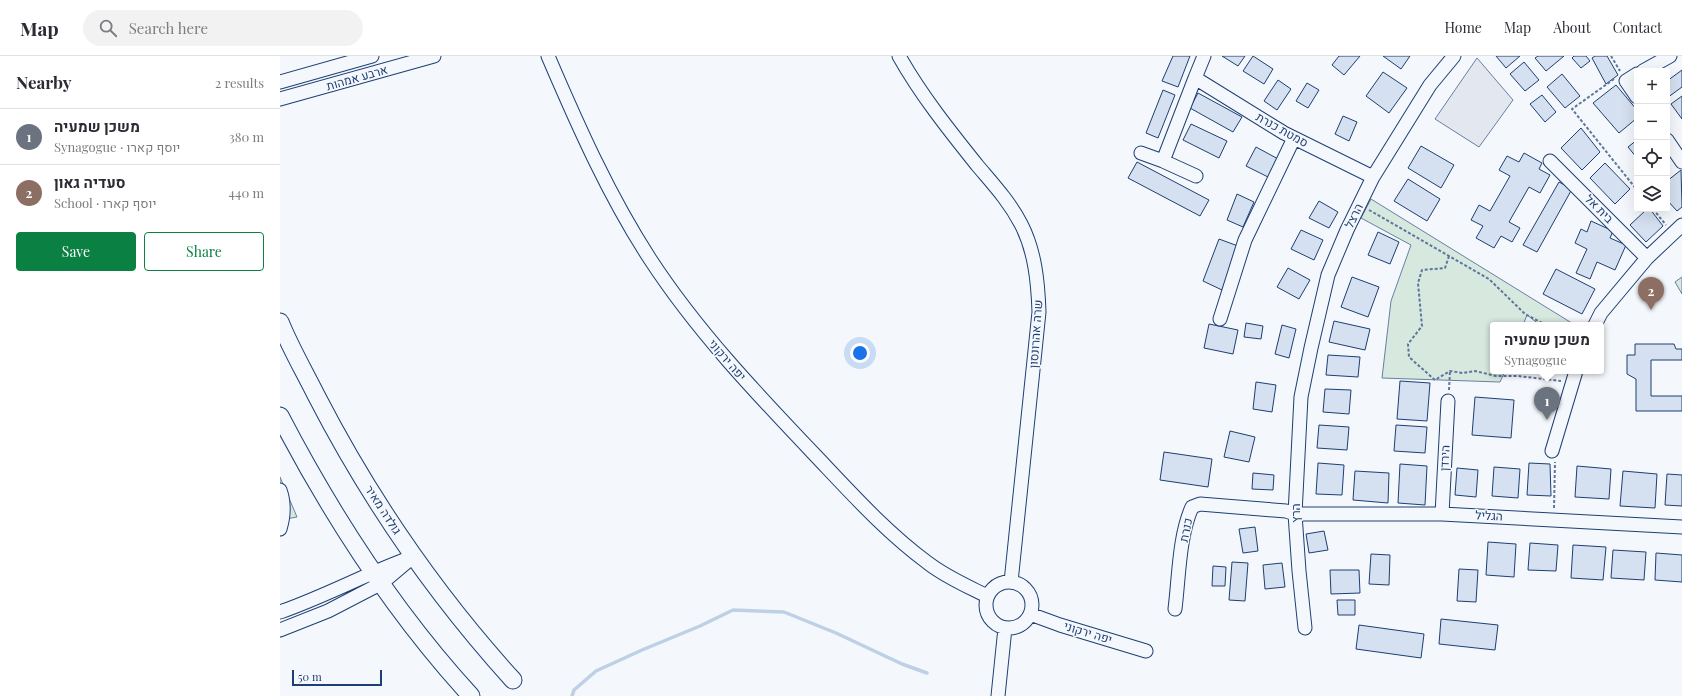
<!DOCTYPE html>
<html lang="en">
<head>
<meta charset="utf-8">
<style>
	:root { --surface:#fff; --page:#f2f2f3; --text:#2b2b33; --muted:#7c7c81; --line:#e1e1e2; --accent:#0b8043 }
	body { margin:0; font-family:"Playfair Display",Heebo,serif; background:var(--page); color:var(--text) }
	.controls { position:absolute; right:12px; top:12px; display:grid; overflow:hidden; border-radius:4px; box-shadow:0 4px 16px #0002 }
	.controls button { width:36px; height:36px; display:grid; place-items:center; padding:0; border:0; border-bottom:1px solid var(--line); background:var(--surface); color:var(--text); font:20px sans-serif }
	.scale { position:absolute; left:12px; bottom:10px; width:90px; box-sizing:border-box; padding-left:4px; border:2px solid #1d3f73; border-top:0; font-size:11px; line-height:14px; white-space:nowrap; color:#1d3f73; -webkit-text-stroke:3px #f4f7fb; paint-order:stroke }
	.you { position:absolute; left:580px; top:297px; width:14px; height:14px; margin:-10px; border:3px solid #fff; border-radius:50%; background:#1a73e8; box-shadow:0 0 0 6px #1a73e833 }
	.badge { display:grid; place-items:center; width:26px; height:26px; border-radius:50%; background:var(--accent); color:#fff; font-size:13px; font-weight:700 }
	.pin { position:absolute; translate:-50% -33px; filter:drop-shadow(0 1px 2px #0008) }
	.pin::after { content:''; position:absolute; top:21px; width:14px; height:12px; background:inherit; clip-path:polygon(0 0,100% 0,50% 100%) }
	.popup { position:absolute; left:1210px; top:266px; width:114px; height:52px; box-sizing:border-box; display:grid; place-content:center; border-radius:4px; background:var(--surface); filter:drop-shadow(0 1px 3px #0005); font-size:13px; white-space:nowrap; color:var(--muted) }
	.popup b { font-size:15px; color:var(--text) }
	.popup::after { content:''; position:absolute; left:50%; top:100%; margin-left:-8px; border:8px solid transparent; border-top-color:var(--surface) }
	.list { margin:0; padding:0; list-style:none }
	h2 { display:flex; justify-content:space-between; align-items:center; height:52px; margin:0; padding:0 16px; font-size:17px }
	h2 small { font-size:13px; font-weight:400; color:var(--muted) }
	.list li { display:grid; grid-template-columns:26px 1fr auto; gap:12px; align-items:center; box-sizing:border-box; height:56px; padding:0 16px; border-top:1px solid var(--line) }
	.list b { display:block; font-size:15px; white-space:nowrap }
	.list p { margin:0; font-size:13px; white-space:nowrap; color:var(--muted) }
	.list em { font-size:13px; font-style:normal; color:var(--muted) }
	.actions { display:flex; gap:8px; padding:12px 16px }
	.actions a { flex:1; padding:9px 0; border:1px solid var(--accent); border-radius:4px; text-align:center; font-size:14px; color:var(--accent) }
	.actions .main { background:var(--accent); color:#fff }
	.icon { flex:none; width:22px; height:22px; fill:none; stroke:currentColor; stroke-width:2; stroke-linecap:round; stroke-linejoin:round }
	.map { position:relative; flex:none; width:1402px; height:640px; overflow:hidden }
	header { display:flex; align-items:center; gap:24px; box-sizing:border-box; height:56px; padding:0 20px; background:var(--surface); border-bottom:1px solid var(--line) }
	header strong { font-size:19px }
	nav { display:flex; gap:22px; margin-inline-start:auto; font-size:14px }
	.search { width:280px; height:36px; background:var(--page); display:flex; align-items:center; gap:10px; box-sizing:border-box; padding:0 14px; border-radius:22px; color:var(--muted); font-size:15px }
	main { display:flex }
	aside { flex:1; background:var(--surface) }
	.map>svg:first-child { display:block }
</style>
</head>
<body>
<header>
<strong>Map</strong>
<div class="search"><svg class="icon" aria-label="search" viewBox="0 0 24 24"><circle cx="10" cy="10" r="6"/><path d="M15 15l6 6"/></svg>Search here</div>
<nav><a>Home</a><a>Map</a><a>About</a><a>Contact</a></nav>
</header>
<main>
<aside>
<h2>Nearby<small>2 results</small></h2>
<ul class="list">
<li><span class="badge" style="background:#6b7280">1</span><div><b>משכן שמעיה</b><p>Synagogue · יוסף קארו</p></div><em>380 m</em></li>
<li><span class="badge" style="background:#8d6e63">2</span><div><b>סעדיה גאון</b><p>School · יוסף קארו</p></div><em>440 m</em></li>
</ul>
<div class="actions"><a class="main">Save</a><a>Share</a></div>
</aside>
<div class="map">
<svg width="1402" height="640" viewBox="0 0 1402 640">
	<rect width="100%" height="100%" fill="#f4f7fb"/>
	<path fill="#d7e8df" stroke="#687fa3" d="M1091 143 1295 269H1260L1247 259 1243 269H1213V315H1225L1220 326 1102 322 1111 245 1131 189 1081 162Z
		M1402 221V238L1395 226Z
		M0 421 17 461 0 464Z"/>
	<path fill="#e3e8f0" stroke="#687fa3" d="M1197 2 1233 44 1199 91 1155 63Z"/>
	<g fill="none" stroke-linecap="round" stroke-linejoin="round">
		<path stroke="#bed0e5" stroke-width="3.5" d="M292 640 294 634 316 615 362 594 420 570 453 554 504 556 556 577 622 608 647 617"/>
	</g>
	<path fill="#d5e0f0" stroke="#1d3f73" d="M893 0H910L898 31 882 25Z
		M942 0H965L958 10Z
		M973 0 993 13 984 28 963 15Z
		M1059 0H1080L1064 19 1052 9Z
		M1103 0H1130L1121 13Z
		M1216 0H1240L1226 12Z
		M1258 0H1284L1266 15 1255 2Z
		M1294 0H1306L1310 5 1301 12 1292 2Z
		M1315 0H1327L1338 19 1326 28 1312 2Z
		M1244 6 1259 24 1245 35 1230 18Z
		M1402 14V31L1387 42V25Z
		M1103 16 1127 32 1109 57 1086 40Z
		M1282 18 1300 40 1285 52 1267 31Z
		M998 24 1011 33 997 54 984 45Z
		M1027 27 1039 34 1028 52 1016 45Z
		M1336 29 1357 54V62L1339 77 1313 47Z
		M883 34 895 39 878 82 866 77Z
		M918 37 962 61 953 76 910 52Z
		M1262 39 1276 56 1265 66 1250 48Z
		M1402 40V63L1391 48Z
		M1063 60 1077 66 1069 85 1055 78Z
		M911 68 947 85 939 102 903 84Z
		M1301 72 1320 96 1302 114 1281 92Z
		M1357 84V102L1348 91Z
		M1141 90 1174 109 1161 132 1128 112Z
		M976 91 1000 104 990 122 966 110Z
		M1244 97 1262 107 1259 113 1270 119 1260 137 1249 131 1229 166 1240 172 1232 186 1221 180 1214 192 1196 182 1203 170 1191 164 1199 149 1210 155 1230 120 1219 114 1227 100 1239 106Z
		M857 106 929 144 920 160 848 122Z
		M1325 107 1350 133 1335 148 1310 122Z
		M1401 114 1402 151 1397 155 1387 144V125Z
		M1128 123 1160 143 1147 165 1114 145Z
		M1279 126 1292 133 1257 196 1243 189Z
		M957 138 974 146 963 171 947 164Z
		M1039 145 1058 156 1049 172 1029 162Z
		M1367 153H1370L1383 170 1366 186 1350 169Z
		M1311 165 1333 175 1330 182 1346 189 1335 214 1317 206 1310 223 1296 217 1307 193 1295 187 1301 173 1307 176Z
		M1021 174 1043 184 1034 204 1011 193Z
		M1098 176 1119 186 1110 208 1088 199Z
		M939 183 958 190 942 234 923 225Z
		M1008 212 1030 224 1019 243 997 231Z
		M1276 213 1315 233 1302 258 1263 238Z
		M1072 221 1099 231 1088 261 1061 251Z
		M1054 265 1090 273 1085 294 1049 286Z
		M966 267 983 270 981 283 964 281Z
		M929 268 958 274 953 298 924 292Z
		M1002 269 1016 273 1009 302 995 298Z
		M1355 288H1394L1396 293H1402V304H1371V340H1402V355H1356V323L1347 318V299H1355Z
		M1048 299 1080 301 1078 321 1046 319Z
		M1120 325 1150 327 1147 365 1117 363Z
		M976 326 996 329 992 356 973 353Z
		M1045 333 1071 334 1069 358 1043 356Z
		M1195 341 1234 344 1231 382 1192 379Z
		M1039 369 1069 371 1067 394 1037 392Z
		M1116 369 1147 371 1145 397 1114 395Z
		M950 375 975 381 969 406 944 401Z
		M884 396 932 403 928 431 880 424Z
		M1038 407 1064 409 1062 439 1036 438Z
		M1249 407 1270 408 1271 440 1247 439Z
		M1120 408 1147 410 1145 449 1118 447Z
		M1297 410 1331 413 1329 443 1295 441Z
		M1214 411 1240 413 1238 442 1212 440Z
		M1177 412 1198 414 1196 441 1175 439Z
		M1075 415 1109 417 1108 447 1073 444Z
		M1343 415 1377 418 1375 452 1340 450Z
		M973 417 994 419 993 434 972 433Z
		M1387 418 1402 419V450L1385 449Z
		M975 471 978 495 963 497 959 473Z
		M1044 475 1048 494 1029 497 1026 478Z
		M1208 486 1236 488 1234 521 1206 519Z
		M1250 487 1278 489 1276 515 1248 514Z
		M1293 489 1326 491 1323 524 1291 522Z
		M1333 494 1366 496 1364 524 1331 522Z
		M1376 497 1402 499V526L1375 524Z
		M1091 498 1110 499 1109 529 1089 528Z
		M952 506 968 507 965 545 949 544Z
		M1002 507 1005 531 985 533 983 509Z
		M933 510 946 511 945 530H932Z
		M1179 513 1198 514 1196 546 1177 545Z
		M1050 514H1079L1080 537 1051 538Z
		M1057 544H1075V559H1058Z
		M1161 563 1218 569 1215 594 1159 588Z
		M1079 569 1144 578 1141 602 1076 593Z"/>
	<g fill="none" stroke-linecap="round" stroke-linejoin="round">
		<defs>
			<path id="minor" d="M268 0C298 70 329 140 370 203 417 275 476 337 535 399 571 437 606 476 648 507 666 521 687 530 707 540
				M619 0C641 39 669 74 697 109 713 128 729 145 741 168 755 195 758 226 759 256L731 526
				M924 0 915 22 1004 77 1093 121
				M1363 15 1390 0
				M1357 18 1346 25 1357 41
				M915 22 883 105 916 120
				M0 26 92 0
				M0 43 154 0
				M1387 84 1402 106
				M861 97 883 105
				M1270 105 1367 202
				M940 263 965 184 1014 82
				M1315 269 1321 257 1367 202 1402 169
				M1272 395 1296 315
				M0 434C5 448 4 460 0 473
				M1162 458 1168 345
				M706 549a23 23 0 1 1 46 0a23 23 0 1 1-46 0Z
				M895 553C899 521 899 480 912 451L920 448 1006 455 1015 458H1162L1402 471
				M0 556C43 541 82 520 124 504
				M750 558 780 569 866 595
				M1025 572 1019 515 1015 458 1021 341 1031 292 1048 219 1067 174 1093 121 1150 29 1174 0
				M0 574 48 555 102 527 134 500
				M718 640 725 572"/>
			<path id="major" d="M0 266C10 291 24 315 36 339 89 442 155 538 233 624
				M0 360C52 460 115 557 191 640"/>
		</defs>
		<use href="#minor" stroke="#1d3f73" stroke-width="15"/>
		<use href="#major" stroke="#1d3f73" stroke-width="19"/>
		<path stroke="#5e769c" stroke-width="2" stroke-dasharray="3 2" stroke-linecap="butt" d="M1331 0 1340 15
			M1334 23 1292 53 1357 134
			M1373 153 1386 169
			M1089 154 1209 223 1245 258 1266 269
			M1169 200 1165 212 1142 214 1138 227 1142 270 1128 288 1129 301 1155 324 1170 315 1183 317 1195 315 1216 320H1238L1281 325
			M1169 334 1170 315
			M1274 452 1275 406"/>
		<use href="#minor" stroke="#f4f7fb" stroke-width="13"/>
		<use href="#major" stroke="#f4f7fb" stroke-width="17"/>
	</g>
	<g text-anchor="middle" stroke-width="3" stroke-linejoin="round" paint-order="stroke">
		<g font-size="12" fill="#1d3f73" stroke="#f4f7fb">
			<text transform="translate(77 22) rotate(-16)" y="4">ארבע אמהות</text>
			<text transform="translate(1002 74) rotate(29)" y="4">סמטת כנרת</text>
			<text transform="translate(1319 153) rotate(45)" y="4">בית אל</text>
			<text transform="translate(1074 160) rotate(-64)" y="4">הרצל</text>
			<text transform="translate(756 278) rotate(-86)" y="4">שרה אהרונסון</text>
			<text transform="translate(447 304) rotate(49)" y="4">יפה ירקוני</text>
			<text transform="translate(1165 402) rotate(-87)" y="4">הירדן</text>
			<text transform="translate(103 454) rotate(57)" y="4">גולדה מאיר</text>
			<text transform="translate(1016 457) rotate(-90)" y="4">הרץ</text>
			<text transform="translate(1209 460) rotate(3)" y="4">הגליל</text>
			<text transform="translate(906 474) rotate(-78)" y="4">כנרת</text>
			<text transform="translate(808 577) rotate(17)" y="4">יפה ירקוני</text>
		</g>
	</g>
</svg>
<div class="controls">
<button>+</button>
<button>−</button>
<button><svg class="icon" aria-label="locate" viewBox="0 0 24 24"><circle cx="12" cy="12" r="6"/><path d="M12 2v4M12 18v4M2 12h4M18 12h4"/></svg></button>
<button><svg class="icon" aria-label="layers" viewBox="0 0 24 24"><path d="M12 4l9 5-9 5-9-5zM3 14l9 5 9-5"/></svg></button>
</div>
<div class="scale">50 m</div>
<div class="you"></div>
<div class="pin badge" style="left:1267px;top:364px;background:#6b7280">1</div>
<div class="popup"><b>משכן שמעיה</b>Synagogue</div>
<div class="pin badge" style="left:1371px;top:254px;background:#8d6e63">2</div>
</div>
</main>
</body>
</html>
